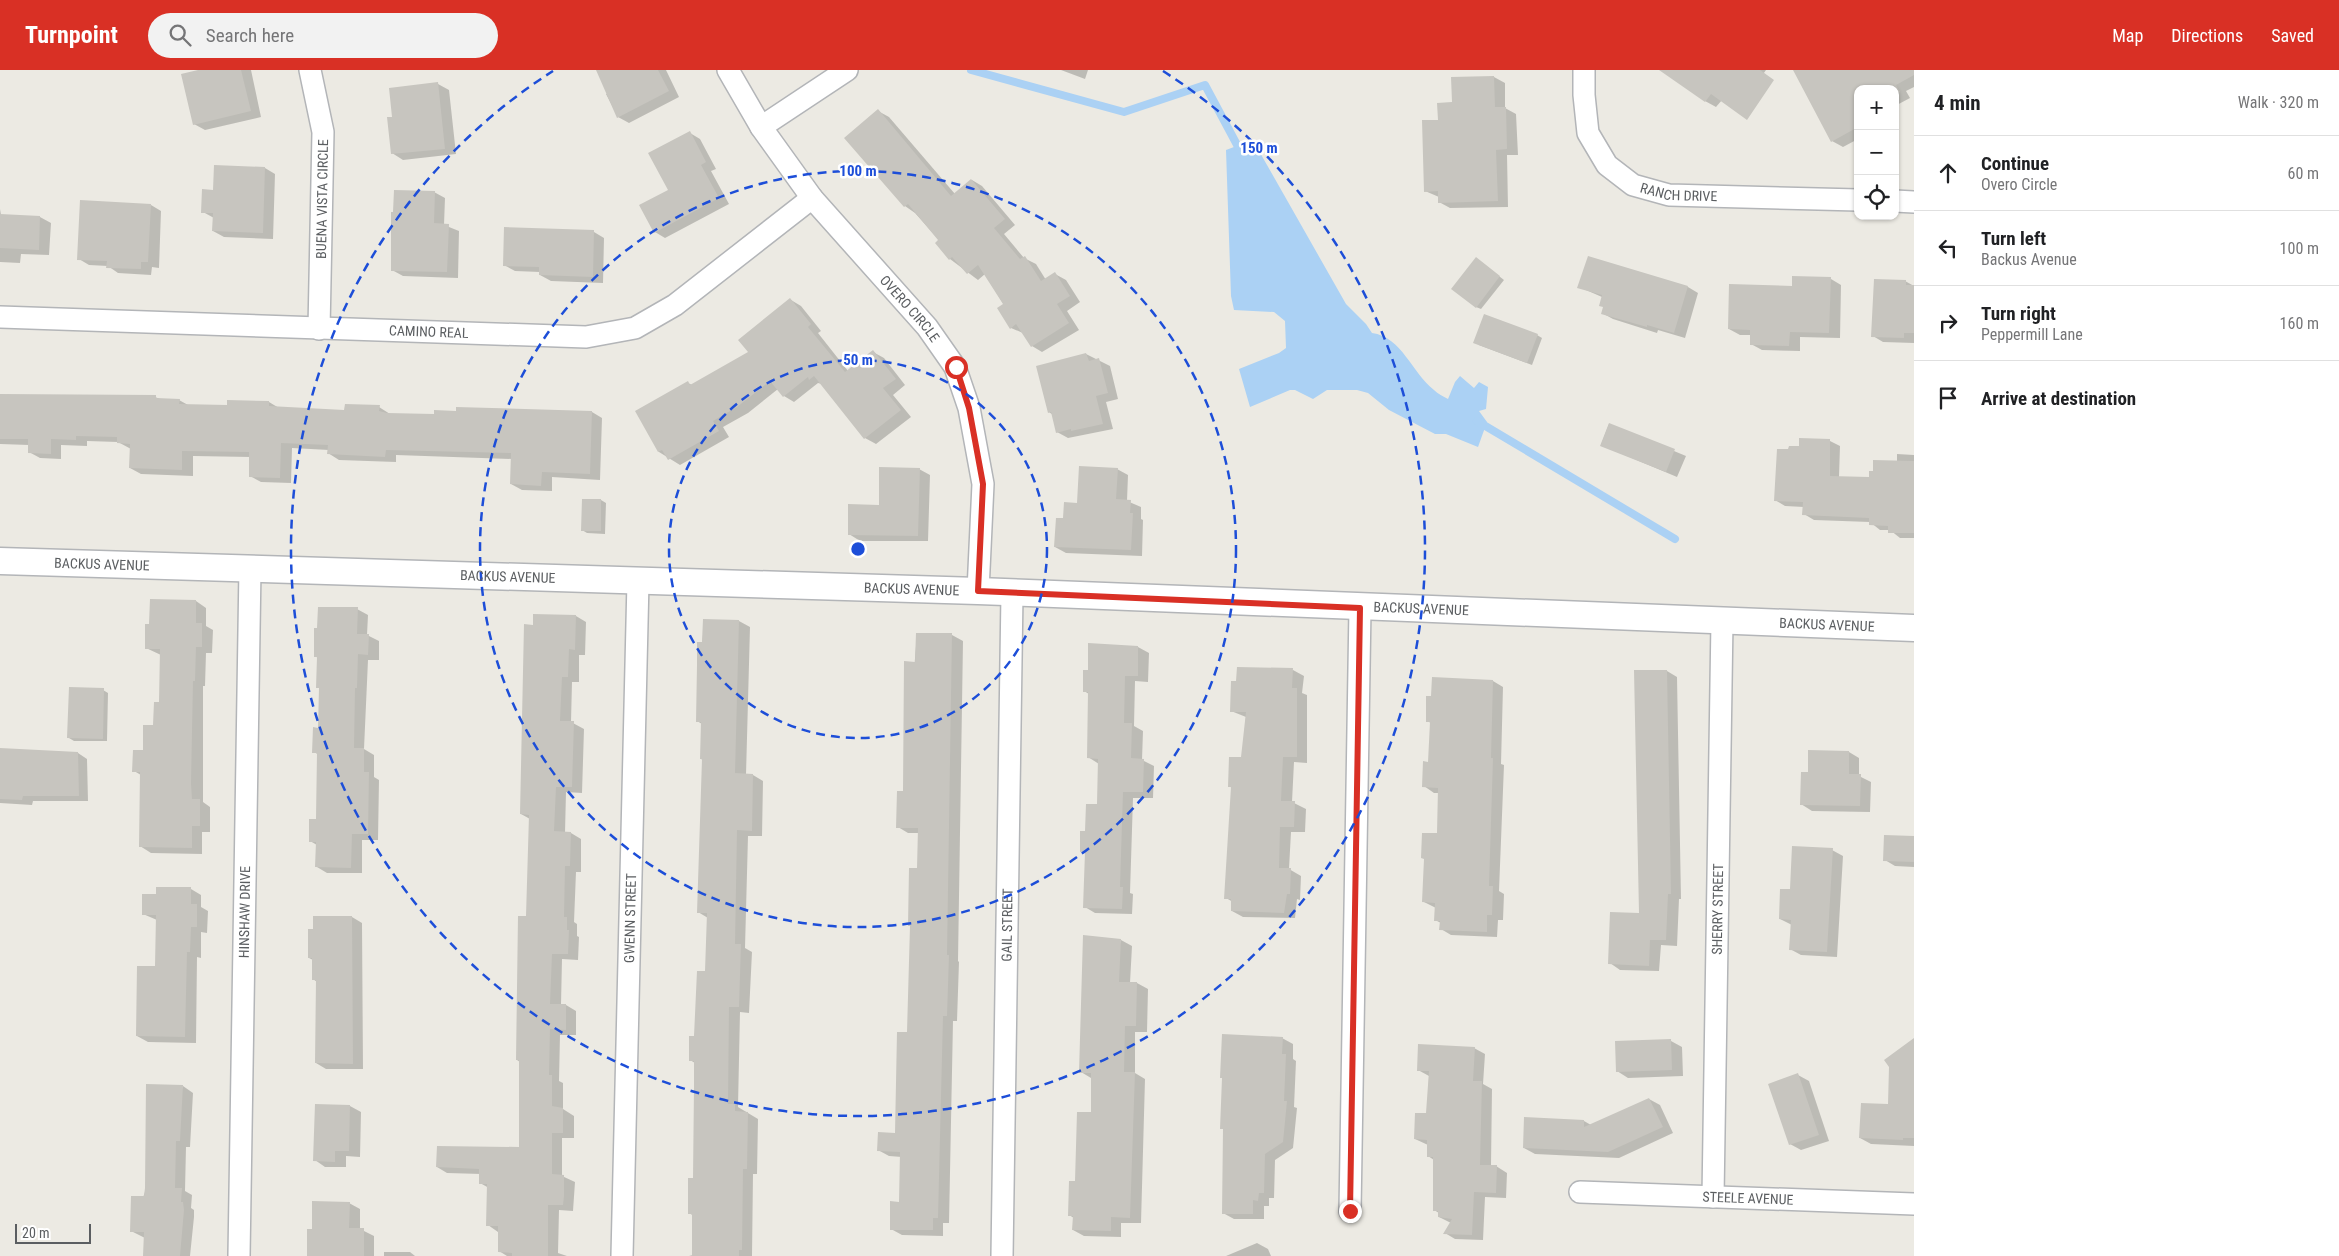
<!DOCTYPE html>
<html lang="en">
<head>
<meta charset="utf-8">
<style>
	:root { --surface:#fff; --page:#f2f2f2; --text:#202124; --muted:#757577; --line:#e0e0e0; --accent:#d93025 }
	body { margin:0; font-family:"Roboto Condensed",sans-serif; background:var(--page); color:var(--text) }
	.controls { position:absolute; right:15px; top:15px; display:grid; overflow:hidden; border-radius:10px; box-shadow:0 1px 4px #0004 }
	.controls button { width:45px; height:45px; display:grid; place-items:center; padding:0; border:0; border-bottom:1px solid var(--line); background:var(--surface); color:var(--text); font:25px sans-serif }
	.scale { position:absolute; left:15px; bottom:12px; width:76px; box-sizing:border-box; padding-left:5px; border:2px solid #5b5e61; border-top:0; font-size:14px; line-height:18px; white-space:nowrap; color:#5b5e61; -webkit-text-stroke:4px #fff; paint-order:stroke }
	.stop { position:absolute; width:15px; height:15px; margin:-11px; border:4px solid #d93025; border-radius:50%; background:#fff }
	.stop.end { background:#d93025; border-color:#fff; box-shadow:0 1px 5px #0008 }
	.list { margin:0; padding:0; list-style:none }
	h2 { display:flex; justify-content:space-between; align-items:center; height:65px; margin:0; padding:0 20px; font-size:21px }
	h2 small { font-size:16px; font-weight:400; color:var(--muted) }
	.list li { display:grid; grid-template-columns:32px 1fr auto; gap:15px; align-items:center; box-sizing:border-box; height:75px; padding:0 20px; border-top:1px solid var(--line) }
	.list b { display:block; font-size:19px; white-space:nowrap }
	.list p { margin:0; font-size:16px; white-space:nowrap; color:var(--muted) }
	.list em { font-size:16px; font-style:normal; color:var(--muted) }
	.icon { flex:none; width:28px; height:28px; fill:none; stroke:currentColor; stroke-width:2; stroke-linecap:round; stroke-linejoin:round }
	.map { position:relative; flex:none; width:1914px; height:1186px; overflow:hidden }
	header { display:flex; align-items:center; gap:30px; box-sizing:border-box; height:70px; padding:0 25px; background:var(--accent); color:#fff }
	header strong { font-size:24px }
	nav { display:flex; gap:28px; margin-inline-start:auto; font-size:18px }
	.search { width:350px; height:45px; background:var(--page); display:flex; align-items:center; gap:12px; box-sizing:border-box; padding:0 18px; border-radius:28px; color:var(--muted); font-size:19px }
	main { display:flex }
	aside { flex:1; background:var(--surface) }
	.map>svg:first-child { display:block }
</style>
</head>
<body>
<header>
<strong>Turnpoint</strong>
<div class="search"><svg class="icon" aria-label="search" viewBox="0 0 24 24"><circle cx="10" cy="10" r="6"/><path d="M15 15l6 6"/></svg>Search here</div>
<nav><a>Map</a><a>Directions</a><a>Saved</a></nav>
</header>
<main>
<div class="map">
<svg width="1914" height="1186" viewBox="0 0 1914 1186">
	<rect width="100%" height="100%" fill="#eceae3"/>
	<path fill="#abd1f4" d="M1234 77 1259 81 1346 234 1366 254 1372 263C1402 267 1412 303 1434 320 1438 324 1443 326 1448 329L1455 312 1460 306 1474 318 1479 312 1488 317 1486 339 1479 341 1487 352 1478 377 1446 364H1435L1389 340 1368 323 1357 320H1327L1313 329 1295 320H1290L1250 337 1239 299 1279 283 1286 278 1285 251 1274 242 1234 240 1231 226 1226 80Z"/>
	<path fill="#0003" d="M199 0H251L261 47 205 60 194 54Z
		M603 0H666L679 27 629 53 618 47 606 24 609 23Z
		M1061 0H1088L1085 9Z
		M1669 0H1766L1738 40 1722 30 1716 37 1705 31Z
		M1800 0H1914V17L1906 21 1910 28 1895 36V19H1858V69L1843 77 1832 71Z
		M1494 7 1505 13V38L1516 44 1518 85H1507L1508 137 1450 138 1439 132V127L1425 121 1439 51 1454 34 1453 8Z
		M438 14 449 20 456 84 403 90 392 83 393 48Z
		M878 41 889 47 955 124 972 110 982 116 1015 155 1004 164 1024 188 1036 194 1046 210 1055 204 1066 210 1080 232 1067 241 1079 260 1042 282 1032 276 1023 263 1011 258 1004 235 985 204 978 210 950 189 940 171 915 143 905 136Z
		M690 63 700 69 716 99 711 101 729 134 665 168 655 162Z
		M265 98 275 104 273 169 224 167 213 161 214 148 203 142 214 121Z
		M434 122 445 128 444 155 459 161 458 208 403 206 392 200Z
		M151 135 161 141 159 198 152 197 151 205 118 203 108 196 89 195 79 189Z
		M0 139 1 145 40 147 51 153 49 185 21 184 20 193 0 192Z
		M594 162 604 168 603 213 551 211 540 205V202L515 201 504 195Z
		M1481 192 1504 210 1481 239 1476 237Z
		M1831 209 1841 215 1840 268 1800 267V281L1762 280 1751 274V265H1740L1729 259 1793 217Z
		M1905 211 1914 216V273L1883 272 1873 266Z
		M1579 217H1688L1698 223 1685 268 1658 260 1657 263 1613 249 1602 243 1604 237 1602 227Z
		M791 230 801 236 821 261 818 263 848 301 873 282 884 288 905 315 893 325 911 347 876 374 865 368 822 314 818 313 794 332 784 326 778 319 748 343 723 357 729 367 680 395 659 382 637 341 688 313 692 315 750 283Z
		M1537 265 1542 268 1532 295 1479 275Z
		M1086 284 1110 296 1118 329 1106 332 1113 359 1068 368 1057 362 1053 345 1049 342Z
		M0 325 155 327 160 329 179 330 188 335 229 336 269 332 279 338 346 341 379 337 390 344 435 346 592 342 602 348 600 410 552 407V421L522 420 511 414 512 389 396 385V392L339 390 328 383 329 380 292 378 291 413 261 412 250 406 251 387 193 386V406L141 404 130 398 131 379 118 372 87 371V376L61 375V389L40 388 29 382V375L0 374Z
		M1609 354 1686 386 1677 407 1601 375Z
		M1830 371 1840 376 1839 407 1871 408 1897 392V384L1914 385V468H1900L1890 460H1880L1870 452 1814 450 1804 444V437L1785 436 1775 430 1790 380Z
		M919 399 930 405 928 471H860L849 464Z
		M1117 399 1128 405 1127 431 1141 437V449L1143 450 1142 486 1066 483 1055 477 1078 434Z
		M601 430 606 433 605 464 587 463 582 460Z
		M196 531 206 538V556L213 560 212 583H206L205 616H203V732L210 737V762H202V784L151 783 140 776 141 705 134 701 155 656 160 634 161 585 146 578 150 555Z
		M357 539 368 545 367 565 379 571V590H368L364 679 374 685V707L379 710 378 770H362V803H327L317 797V775L310 771 317 751 319 685 314 682 319 659 320 618 318 588 315 586Z
		M576 546 586 552 585 585H579V612H572L571 652 584 659 582 723 566 722 565 763H571L581 769V802H576L574 852 577 854V866L579 867 578 890 562 889 561 935H566L576 941V965H560L559 1011 563 1013V1039L574 1046V1068H562V1106L575 1112 573 1141 559 1140 558 1183 567 1186H507L499 1181 498 1162 488 1155 489 1118 480 1113 481 1104 447 1103 437 1097 520 1079V992L517 990 527 847 530 749 521 744 534 556Z
		M704 550 739 551 750 557 746 705H753L763 711 762 766H748L745 878 752 882 749 943 740 942 738 1037 758 1049 757 1104H753L752 1186H689L693 1185 694 1146 689 1143 694 1109 695 993 690 990 706 902 708 848 698 842 703 690 701 689 702 654 697 651Z
		M917 564 952 565 963 571 958 891 959 892 957 951H953L949 1153H943V1166L902 1165 891 1159 901 1133 902 1087 889 1086 878 1080 896 1064 908 963 911 856 918 799 919 763H908L898 757 904 723Z
		M1138 577 1149 583 1148 612 1135 611 1134 656 1143 661 1142 690 1154 696 1153 728H1133L1130 823 1133 824 1132 844 1095 843 1085 837 1086 784 1081 781 1098 735 1099 694 1088 687 1089 624 1084 621 1089 601Z
		M1293 600 1304 606 1302 623 1307 625V693L1294 692 1292 732 1306 739 1305 762H1291L1289 799 1301 806 1300 830 1297 829 1295 848 1243 847 1232 841 1233 832 1226 828 1232 718 1229 716 1242 689 1246 647 1231 641Z
		M1667 601 1677 607 1681 829H1679L1677 876 1661 875 1659 901 1620 900 1610 893 1640 844Z
		M1493 611 1503 617 1501 694 1504 695 1499 821 1504 824 1503 850H1498L1497 867 1451 865 1441 859V853L1435 850 1436 838 1424 832 1438 765 1439 723H1434L1424 716 1429 693 1431 653 1427 651Z
		M103 620 108 623 107 671H74L69 668Z
		M0 679 78 683 87 689 88 731H33L32 735 0 733Z
		M1849 682 1859 688V706L1871 712 1870 742 1812 741 1801 734 1809 703Z
		M1914 767V797L1895 796 1885 790Z
		M1832 780 1843 786 1837 887 1801 885 1790 879 1792 855 1780 849 1791 821Z
		M191 819 201 825V837L208 841 207 863 201 862V888L197 887 196 973 148 972 137 966 156 897 157 850 143 844 157 825Z
		M352 847 362 853 363 999H326L316 993 317 912 313 909V890L309 888 314 860Z
		M1121 870 1132 876 1130 913H1137L1148 919 1147 962H1135V1003L1145 1009 1141 1153H1121V1167L1084 1166 1073 1160 1074 1148 1069 1145 1092 1044 1091 1008 1081 1002Z
		M1282 968 1293 974V989L1296 991 1294 1037 1297 1038 1293 1078 1275 1090 1274 1128H1269V1136H1264V1149H1234L1223 1143 1225 1060 1221 1058Z
		M1671 971 1682 977 1683 1006 1628 1008 1617 1001V972Z
		M1914 976V1076L1871 1074 1860 1068 1889 1035Z
		M1474 978 1485 984 1483 1014 1492 1019 1491 1096H1496L1507 1103 1506 1128 1485 1127 1483 1170 1455 1169 1445 1163 1451 1153 1439 1147V1143L1434 1140V1090L1428 1086V1075L1415 1069 1428 1045 1429 1006 1418 1000Z
		M1798 1005 1809 1011 1829 1071 1801 1080 1790 1074Z
		M183 1016 193 1023 190 1077H186L185 1121 192 1125 191 1138 194 1140V1147L190 1186H145V1168L131 1161Z
		M1649 1029 1660 1035 1673 1063 1619 1088 1535 1084 1524 1078 1526 1049 1584 1051 1591 1055Z
		M350 1036 361 1042 360 1087 346 1086V1097H325L315 1090Z
		M349 1133 360 1139V1159L374 1166V1186H308L313 1160Z
		M1257 1173 1268 1179 1271 1186H1226Z
		M384 1182H410L415 1186H384Z"/>
	<g fill="none" stroke-linecap="round" stroke-linejoin="round">
		<path stroke="#abd1f4" stroke-width="8" d="M971 0 1124 42 1205 15 1243 86
			M1477 351 1675 469"/>
	</g>
	<path fill="#c7c5bf" d="M198 0H241L251 41 193 55 181 4Z
		M596 0H658L669 21 617 48Z
		M1659 0H1760L1774 10 1747 50 1711 24 1705 32Z
		M1793 0H1914V5L1896 15 1900 22 1895 24V19H1858V57L1831 72Z
		M1494 6 1495 37H1506L1507 79 1496 80 1498 131 1438 133V121L1424 122 1422 50H1438L1437 33 1452 32 1451 7Z
		M438 12 445 79 391 84 387 47H392L389 18Z
		M878 39 951 126 971 109 1005 149 994 158 1020 189 1025 186 1041 211 1055 202 1070 226 1057 234 1069 253 1031 277 1016 254 1010 259 997 238 1003 234 978 195 967 204 952 187 949 190 935 173 938 170 908 134 904 137 844 68Z
		M690 61 706 92 701 95 719 128 654 163 639 135 668 120 648 83Z
		M214 95 265 97 263 163 212 161 213 143H201L202 119 213 120Z
		M394 120 435 121 434 153 449 154 447 202 391 201V142H393Z
		M80 130 151 134 148 192H141V199L106 198 107 191 77 190Z
		M0 144 40 146 39 180 0 178Z
		M504 157 594 160 593 207 539 205V197L503 196Z
		M1588 186 1688 216 1674 263 1647 255V257L1601 244 1603 237 1599 236 1602 225 1577 218Z
		M1476 187 1500 206 1476 238 1451 219Z
		M1792 206 1831 207 1829 263 1790 262 1789 276 1750 275V260L1728 259 1729 214 1792 216Z
		M1874 209 1906 210V215H1914V263H1904V268L1871 267Z
		M790 228 811 254 808 257 845 302 873 280 896 309 883 318 901 340 864 369 814 306 809 310 808 307 783 327 770 311 737 337 713 351 719 361 668 390 662 380 658 382 635 341 688 311 690 315 748 282 738 270Z
		M1484 244 1538 264 1527 293 1473 273Z
		M1086 283 1089 291 1099 288 1108 323 1096 326 1103 354 1071 361V359L1056 363 1051 342 1048 343 1036 296Z
		M0 324 156 325V328L180 329 179 334 227 335V330L269 331V336L344 340 345 334 380 335 379 341 387 343 434 344V340L456 341V337L592 341 590 404 542 402 541 416 510 414 511 383 386 380 385 387 327 384 328 375 281 373 280 408 249 407V382L182 381V400L129 398 130 374 117 373V367L76 366V370L51 369V384L28 383V369H0Z
		M1609 353 1675 379 1666 402 1600 376Z
		M1799 368 1830 369V406L1869 407V401H1873V390L1914 391V463H1888V456L1869 455V448L1802 445 1803 432 1774 431 1777 379H1788L1789 376H1799Z
		M1079 396 1118 398 1116 429 1131 430 1130 443H1133L1131 480 1054 477 1056 448H1063L1064 432 1077 433Z
		M879 397 920 398 918 466 848 465V434L879 435Z
		M582 429H601V461H581Z
		M150 529 196 530V553H202V577H196L195 611H193L191 714 192 729H200V756H192V778L139 777 140 702H132L133 680H143V655H153L154 632H159L160 579H145V554H149Z
		M318 537H358L357 564H369L368 585 358 584 357 618H355L354 678H364V702H369L368 764H352L351 798 315 797 316 772H309V749H316L317 683H312L313 657 318 658 319 618H316L317 587H314V558H317Z
		M533 544 576 545 575 580 569 579 568 607H562L560 651H574L572 717H556L554 761 571 762 570 796H565L564 847H567V860H569L568 884H552L550 934H566V960L550 959 549 1005H552V1036L563 1038V1063H552V1104L564 1105V1126L563 1135H548V1186H512V1183L498 1182V1156H486L487 1114H479V1099L436 1097 437 1076 519 1077V990H516L518 846H526L529 745 520 744 524 554 533 555Z
		M703 549 739 550 735 703 753 704 752 761 737 760 735 874H741L739 937H729L728 1034H735V1041L748 1042 747 1099H743L742 1180H739V1186H692V1144H688V1108H693L694 1017V991H689V966H694L697 901H705L707 843H697L702 689H700L701 652H696L697 595V572H702Z
		M916 563H952L947 885H949L947 946H943L938 1148H933V1160H890V1131L899 1132 900 1082 877 1081 878 1062 895 1063 897 962H907L910 856H908L909 798H917L918 758H896L897 721H903L904 591 915 592Z
		M1088 573 1138 576V606H1125L1124 653H1132L1131 688 1144 689 1143 722H1123L1120 817H1123L1122 839 1083 838 1085 782H1080V761H1085L1086 734H1097L1098 689 1087 688 1088 622H1083V600H1088Z
		M1237 597 1293 598 1292 618H1297V687H1283L1281 731H1295L1294 757H1280L1279 798H1291L1290 824H1287L1284 843 1231 841V829H1224L1231 717H1228L1229 687H1241L1246 642H1230L1231 611H1236Z
		M1634 600H1667L1671 824H1668L1666 870H1650L1649 896 1608 894 1610 842 1639 843Z
		M1432 607 1493 610 1491 688H1493L1489 816H1493L1492 845H1487V862L1439 860 1440 851H1434L1435 833 1422 832 1424 789 1421 788 1422 763H1437L1438 718 1422 717 1423 691 1428 692 1430 652H1426V626H1431Z
		M69 617 104 618 103 669 67 668Z
		M0 678 78 682 79 726H23L22 730 0 729Z
		M1808 680 1849 681V704H1861L1860 736 1800 735 1801 702H1808Z
		M1884 765 1914 766V792L1883 791Z
		M1792 776 1833 778 1827 882 1789 880 1791 850 1779 849 1780 819H1790Z
		M156 817H191V834H197V857H191L190 882H187L185 967 136 966 137 896H155L156 845H142V824H156Z
		M313 846H352L353 994 315 993 316 910H312V888H308V859H313Z
		M1083 865 1121 869 1119 912H1137L1136 956H1125L1124 1002H1135L1130 1148 1111 1147V1161L1072 1160 1073 1146H1068L1069 1111H1075L1077 1042H1091V1003H1079Z
		M1222 964 1283 967 1282 984H1286L1284 1031H1287L1283 1072 1265 1084 1264 1123H1259L1258 1131 1253 1130V1144H1222L1223 1059H1220L1222 1008H1220Z
		M1914 968V1068H1903V1070L1859 1068 1861 1033 1888 1034 1889 997 1884 990Z
		M1671 969 1672 1000 1616 1002 1615 971Z
		M1418 974 1475 977 1473 1011H1482L1480 1095H1497L1496 1123 1474 1122 1472 1165 1443 1164 1452 1149 1438 1147V1141H1433V1087H1427V1070L1414 1069 1415 1043H1426L1429 1001H1417Z
		M1798 1003 1819 1065 1789 1075 1768 1014Z
		M146 1014 183 1015 180 1071H176L175 1118H182L181 1132H183L184 1140 180 1186H143L144 1162H130L131 1126H144L145 1118Z
		M1649 1028 1663 1057 1608 1082 1523 1078 1524 1047 1584 1050V1057Z
		M315 1034 350 1035 349 1081H335V1092L313 1091Z
		M312 1131 350 1132 349 1158H364V1186H307V1159H312Z"/>
	<g fill="none" stroke-linecap="round" stroke-linejoin="round">
		<defs>
			<g id="minor">
				<path d="M310 0 323 62 319 259"/>
				<path id="s1" d="M728 0 761 57 812 128 927 257 955 297 969 338 983 414 978 521"/>
				<path id="s2" d="M1584 0V25L1588 63 1607 95 1633 115 1669 125 1858 130"/>
				<path d="M761 57 847 0"/>
				<path d="M1895 131 1914 132"/>
				<path id="s3" d="M0 247 586 267 635 258 675 235 812 128"/>
				<path id="s4" d="M1580 1122 1914 1134"/>
				<path id="s5" d="M1713 1127 1722 551"/>
				<path d="M1350 1141 1360 538"/>
				<path id="s6" d="M239 1186 250 498"/>
				<path id="s7" d="M622 1186 638 511"/>
				<path id="s8" d="M1002 1186 1012 524"/>
			</g>
			<g id="tertiary">
				<path id="s9" d="M0 491 978 521 1914 558"/>
			</g>
		</defs>
		<use href="#minor" stroke="#b3b5b8" stroke-width="24"/>
		<use href="#tertiary" stroke="#b3b5b8" stroke-width="29"/>
		<use href="#minor" stroke="#fff" stroke-width="21"/>
		<use href="#tertiary" stroke="#fff" stroke-width="26"/>
	</g>
	<g fill="none" stroke-linecap="round" stroke-linejoin="round">
		<path stroke="#d93025" stroke-width="6" d="M956 297 969 338 983 414 978 521 1360 538 1350 1141"/>
	</g>
	<g fill="none" stroke="#1d4ed8" stroke-width="2.5" stroke-dasharray="9 6">
		<circle cx="858" cy="479" r="189"/>
		<circle cx="858" cy="479" r="378"/>
		<path d="M1163 1A567 567 0 1 1 553 1"/>
	</g>
	<g text-anchor="middle" stroke-width="5" stroke-linejoin="round" paint-order="stroke">
		<g font-size="14" fill="#5b5e61" stroke="#fff">
			<text dy="5" stroke="none"><textPath href="#s2" startOffset="180">RANCH DRIVE</textPath></text>
			<text transform="translate(322 129) rotate(-89)" y="5">BUENA VISTA CIRCLE</text>
			<text dy="5" stroke="none"><textPath href="#s1" startOffset="301">OVERO CIRCLE</textPath></text>
			<text dy="5" stroke="none"><textPath href="#s3" startOffset="429">CAMINO REAL</textPath></text>
			<text dy="5" stroke="none"><textPath href="#s9" startOffset="102">BACKUS AVENUE</textPath></text>
			<text dy="5" stroke="none"><textPath href="#s9" startOffset="508">BACKUS AVENUE</textPath></text>
			<text dy="5" stroke="none"><textPath href="#s9" startOffset="912">BACKUS AVENUE</textPath></text>
			<text dy="5" stroke="none"><textPath href="#s9" startOffset="1422">BACKUS AVENUE</textPath></text>
			<text dy="5" stroke="none"><textPath href="#s9" startOffset="1828">BACKUS AVENUE</textPath></text>
			<text dy="5" stroke="none"><textPath href="#s5" startOffset="288">SHERRY STREET</textPath></text>
			<text dy="5" stroke="none"><textPath href="#s6" startOffset="344">HINSHAW DRIVE</textPath></text>
			<text dy="5" stroke="none"><textPath href="#s7" startOffset="338">GWENN STREET</textPath></text>
			<text dy="5" stroke="none"><textPath href="#s8" startOffset="331">GAIL STREET</textPath></text>
			<text dy="5" stroke="none"><textPath href="#s4" startOffset="168">STEELE AVENUE</textPath></text>
		</g>
	</g>
	<circle cx="858" cy="479" r="8" fill="#1d4ed8" stroke="#fff" stroke-width="2.5"/>
	<g font-size="15" text-anchor="middle" font-weight="bold" fill="#1d4ed8" stroke="#fff" stroke-width="5" stroke-linejoin="round" paint-order="stroke">
		<text x="1259" y="83">150 m</text>
		<text x="858" y="106">100 m</text>
		<text x="858" y="295">50 m</text>
	</g>
</svg>
<div class="controls">
<button>+</button>
<button>−</button>
<button><svg class="icon" aria-label="locate" viewBox="0 0 24 24"><circle cx="12" cy="12" r="6"/><path d="M12 2v4M12 18v4M2 12h4M18 12h4"/></svg></button>
</div>
<div class="scale">20 m</div>
<div class="stop" style="left:956px;top:297px"></div>
<div class="stop end" style="left:1350px;top:1141px"></div>
</div>
<aside>
<h2>4 min<small>Walk · 320 m</small></h2>
<ul class="list">
<li><svg class="icon" aria-label="ahead" viewBox="0 0 24 24"><path d="M12 20V5M6 11l6-6 6 6"/></svg><div><b>Continue</b><p>Overo Circle</p></div><em>60 m</em></li>
<li><svg class="icon" aria-label="left" viewBox="0 0 24 24"><path d="M17 20v-9H6M10 6l-5 5 5 5"/></svg><div><b>Turn left</b><p>Backus Avenue</p></div><em>100 m</em></li>
<li><svg class="icon" aria-label="right" viewBox="0 0 24 24"><path d="M7 20v-9h11M14 6l5 5-5 5"/></svg><div><b>Turn right</b><p>Peppermill Lane</p></div><em>160 m</em></li>
<li><svg class="icon" aria-label="arrive" viewBox="0 0 24 24"><path d="M6 21V4h12l-3 4 3 4H6"/></svg><div><b>Arrive at destination</b></div></li>
</ul>
</aside>
</main>
</body>
</html>
